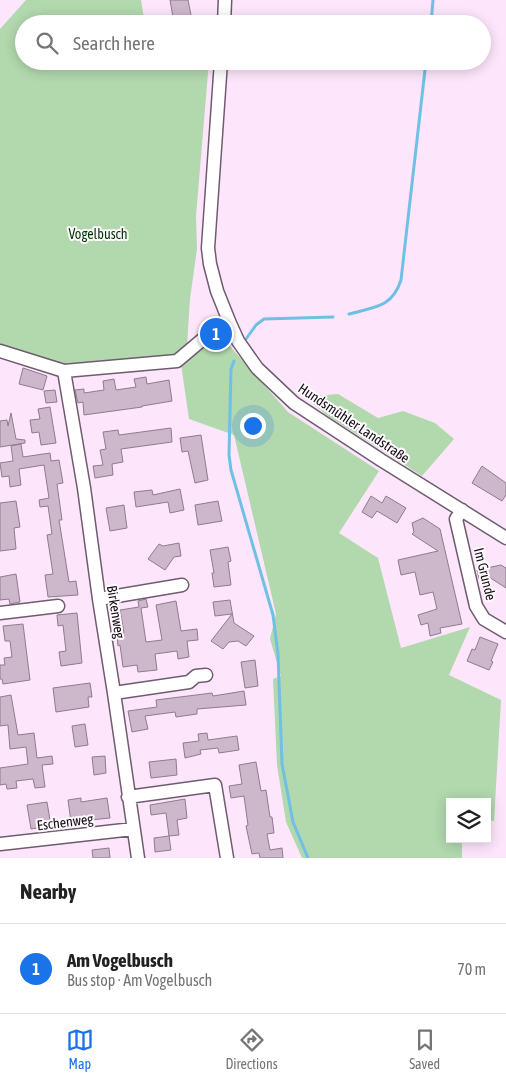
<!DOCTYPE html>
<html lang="en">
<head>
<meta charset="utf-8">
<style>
	:root { --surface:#fff; --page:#f2f2f2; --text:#202124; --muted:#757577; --line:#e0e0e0; --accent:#1a73e8 }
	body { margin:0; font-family:"Asap Condensed",sans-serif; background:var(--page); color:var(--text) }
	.controls { position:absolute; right:15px; bottom:15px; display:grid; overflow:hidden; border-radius:0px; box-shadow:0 2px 12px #0003 }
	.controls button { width:45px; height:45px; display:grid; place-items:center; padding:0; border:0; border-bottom:1px solid var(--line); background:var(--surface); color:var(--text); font:25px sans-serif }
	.you { position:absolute; left:252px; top:425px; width:18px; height:18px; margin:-12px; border:4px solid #fff; border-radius:50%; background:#1a73e8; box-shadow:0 0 0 8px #1a73e833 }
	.badge { display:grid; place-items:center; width:32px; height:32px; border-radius:50%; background:var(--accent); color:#fff; font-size:16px; font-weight:700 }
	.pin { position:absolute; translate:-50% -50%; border:2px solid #fff; box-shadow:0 1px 5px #0006 }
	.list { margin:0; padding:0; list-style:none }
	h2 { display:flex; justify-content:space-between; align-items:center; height:65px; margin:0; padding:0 20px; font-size:21px }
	h2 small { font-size:16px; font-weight:400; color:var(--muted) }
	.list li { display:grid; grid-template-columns:32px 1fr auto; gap:15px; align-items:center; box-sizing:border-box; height:90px; padding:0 20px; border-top:1px solid var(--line) }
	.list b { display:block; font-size:19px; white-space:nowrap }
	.list p { margin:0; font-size:16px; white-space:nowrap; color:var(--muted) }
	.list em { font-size:16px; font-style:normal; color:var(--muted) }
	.icon { flex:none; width:28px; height:28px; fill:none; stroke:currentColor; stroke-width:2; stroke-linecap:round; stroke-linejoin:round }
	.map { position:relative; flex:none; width:506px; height:858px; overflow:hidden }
	.search { position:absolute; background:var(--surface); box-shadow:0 2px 12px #0003; left:15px; right:15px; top:15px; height:55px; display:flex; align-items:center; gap:12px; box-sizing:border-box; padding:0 18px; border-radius:28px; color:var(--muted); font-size:19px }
	.sheet { height:155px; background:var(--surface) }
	nav { display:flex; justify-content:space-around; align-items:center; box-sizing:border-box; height:70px; border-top:1px solid var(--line); background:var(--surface); font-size:14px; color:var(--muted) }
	nav a { display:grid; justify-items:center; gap:2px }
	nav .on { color:var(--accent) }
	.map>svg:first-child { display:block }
</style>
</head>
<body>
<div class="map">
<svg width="506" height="858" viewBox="0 0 506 858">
	<rect width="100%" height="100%" fill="#fde6fb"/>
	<path fill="#b2d8ae" d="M26 0H141L145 24H24V61H209L196 216 197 249 190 299 187 345 175 357 69 370 0 348V29Z
		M220 335 288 412 379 471 339 533 378 558 401 648 470 627 449 675 501 700 494 821 487 820V802H450V839H462V858H302L286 822 277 765 273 679 281 676 270 639 276 614 234 435 189 419 181 364Z
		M338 394 378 418 403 411 435 423 454 439 422 476 328 416 305 397Z"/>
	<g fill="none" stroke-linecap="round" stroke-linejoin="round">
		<path stroke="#70bfe4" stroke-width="3" d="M431 24 433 0
			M349 314C374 307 392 308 401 280L426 61
			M246 339 256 325 264 319 333 317
			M234 361 231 369 229 455 231 470 273 615 278 654 282 764 293 822 308 858"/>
	</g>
	<path fill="#cdb7cb" stroke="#907b8e" d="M170 0H188L192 20 174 23Z
		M23 368 47 376 43 390 19 384Z
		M146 377 147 384 169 380 172 401 142 406V407L84 415 83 402 78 403 75 390 84 389V393L104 390 103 381 114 379 116 390 136 387 134 379Z
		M55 390 57 402 46 403 44 391Z
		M50 407 56 443 41 445 39 432 32 433 30 420 40 419 38 409Z
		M11 413 16 439 25 440V443L0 447V421L7 420 8 426Z
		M171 428 172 442 121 449 123 462 112 464 113 475 95 478 93 466 103 465 100 450 106 449 103 432 118 430 119 435Z
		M201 435 208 480 195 483 188 451 182 452 180 438Z
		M21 444 23 457 50 453 51 461 59 460 63 483 57 484 62 520H59L69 582 76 581 78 595 48 597 45 575 53 574 47 535 52 534 48 506 40 507 39 500 49 498 44 465 19 469 21 485 10 487 9 476 2 477 0 463 13 461 11 446Z
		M482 466 506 483V495L502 501 472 483Z
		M180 489 184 510 170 513 168 502 136 507 134 492 152 490 153 495Z
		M371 496 382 503 386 496 406 508 397 523 377 511 372 518 362 512Z
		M16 501 20 527 14 528 16 549 0 551V503Z
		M218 501 222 521 198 525 195 505Z
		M124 505 127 528 110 531 106 508Z
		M423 518 440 529 462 624 440 628 441 633 430 636 428 623 421 625 418 615 437 609 433 592 420 595 415 572 401 575 398 560 438 551 412 534 414 532 412 523Z
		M179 543 181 556 174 557 165 570 148 559 159 544 163 546Z
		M228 547 231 561 228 562 231 585 214 587 212 573H214L210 550Z
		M501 565 506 568V588L489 577 479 579 477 570Z
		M16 574 20 602 10 604 9 599 0 600V577Z
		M146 599 148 607 141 608 146 642 162 640 156 605 176 601 181 631 197 629 198 640 187 641 189 657 178 659 177 651 155 654 157 670 138 672 137 665 123 667 120 645 118 646 117 634 124 633 120 610 139 607 138 601Z
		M230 600 234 623 254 636 246 646 238 641 229 642 223 649 211 641 232 614 215 616 213 602Z
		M77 613 82 663 61 666 59 652 66 651 63 625 58 626 57 615Z
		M23 624 30 680 3 684 2 679H0V665H5L4 658 12 657 10 641H5L3 626Z
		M480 637 498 644 491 661 493 662 489 670 467 661 472 649 475 650Z
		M255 660 258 686 245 688 241 662Z
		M90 683 92 697H88L89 707 56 712 53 688Z
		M244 691 246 705 197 709V714L176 717 175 712 145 716 148 729 132 732 128 711 157 707 156 700 212 693 213 696Z
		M11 695 18 735 34 733 37 758 52 756 53 764 42 765 45 787 35 788 33 779 16 781 17 788 7 789 6 784 0 785V768L28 764 26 747 10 749 8 725 0 726V697Z
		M85 724 88 745 75 747 72 726Z
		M207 733 208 740 237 736 239 750 219 753 218 748 200 750 201 754 185 758 183 743 199 741 198 734Z
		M105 756 106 773 94 775 92 757Z
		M176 759 177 775 151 778 149 762Z
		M256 762 261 791 266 790 270 817H272L274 833 267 834 270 850 282 848 283 858H260L259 853 252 854 246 826 248 825 244 796 231 798 229 786 242 784 239 765Z
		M81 798V802L107 798 110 818 71 822 68 800Z
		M185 799 187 818 177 820 179 835 169 836 166 813 151 815 150 805Z
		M47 802 51 826 31 829 27 805Z
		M169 836 171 850 155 852 154 838Z
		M109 848 110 858H93L92 850Z"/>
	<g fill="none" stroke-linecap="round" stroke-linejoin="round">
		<defs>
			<path id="minor" d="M224 24 225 0
				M221 61 208 248 210 264 217 291 229 321 238 341 257 368 294 403 381 460 506 538
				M0 351 64 371 177 361 216 328 229 321
				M64 371 84 488 99 599 114 693 138 858
				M462 510 456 519 476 606 484 619 506 632
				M99 599 182 585
				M0 613 58 606
				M114 693 189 682 196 676 206 675
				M128 797 215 785 227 858
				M0 844 133 829"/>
		</defs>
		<use href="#minor" stroke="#6f5c6e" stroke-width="15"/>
		<use href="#minor" stroke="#fff" stroke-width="12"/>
	</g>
	<g text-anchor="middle" stroke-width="4" stroke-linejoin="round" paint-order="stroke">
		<g font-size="14" fill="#003600" stroke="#fefafe">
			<text x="98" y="239">Vogelbusch</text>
		</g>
		<g font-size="14" fill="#130c13" stroke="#fefafe">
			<text transform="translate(354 423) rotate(34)" y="5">Hundsmühler Landstraße</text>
			<text transform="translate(485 574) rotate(76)" y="5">Im Grunde</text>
			<text transform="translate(116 612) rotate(81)" y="5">Birkenweg</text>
			<text transform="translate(65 822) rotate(-7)" y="5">Eschenweg</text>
		</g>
	</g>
</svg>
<div class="controls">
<button><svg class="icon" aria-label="layers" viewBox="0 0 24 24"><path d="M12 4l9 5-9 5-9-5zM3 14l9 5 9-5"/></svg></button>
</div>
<div class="you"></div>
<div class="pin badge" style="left:216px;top:334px">1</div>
<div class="search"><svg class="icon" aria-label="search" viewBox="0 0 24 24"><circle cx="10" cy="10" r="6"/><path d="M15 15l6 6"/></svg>Search here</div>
</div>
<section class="sheet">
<h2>Nearby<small></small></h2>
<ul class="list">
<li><span class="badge">1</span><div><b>Am Vogelbusch</b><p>Bus stop · Am Vogelbusch</p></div><em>70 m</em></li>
</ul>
</section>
<nav>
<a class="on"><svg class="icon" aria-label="map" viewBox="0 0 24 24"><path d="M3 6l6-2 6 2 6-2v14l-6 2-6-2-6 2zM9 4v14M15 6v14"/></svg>Map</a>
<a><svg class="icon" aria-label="directions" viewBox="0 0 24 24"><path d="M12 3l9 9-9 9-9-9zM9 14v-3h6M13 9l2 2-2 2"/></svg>Directions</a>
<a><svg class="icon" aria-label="saved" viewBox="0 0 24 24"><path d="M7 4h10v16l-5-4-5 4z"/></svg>Saved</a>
</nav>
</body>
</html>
